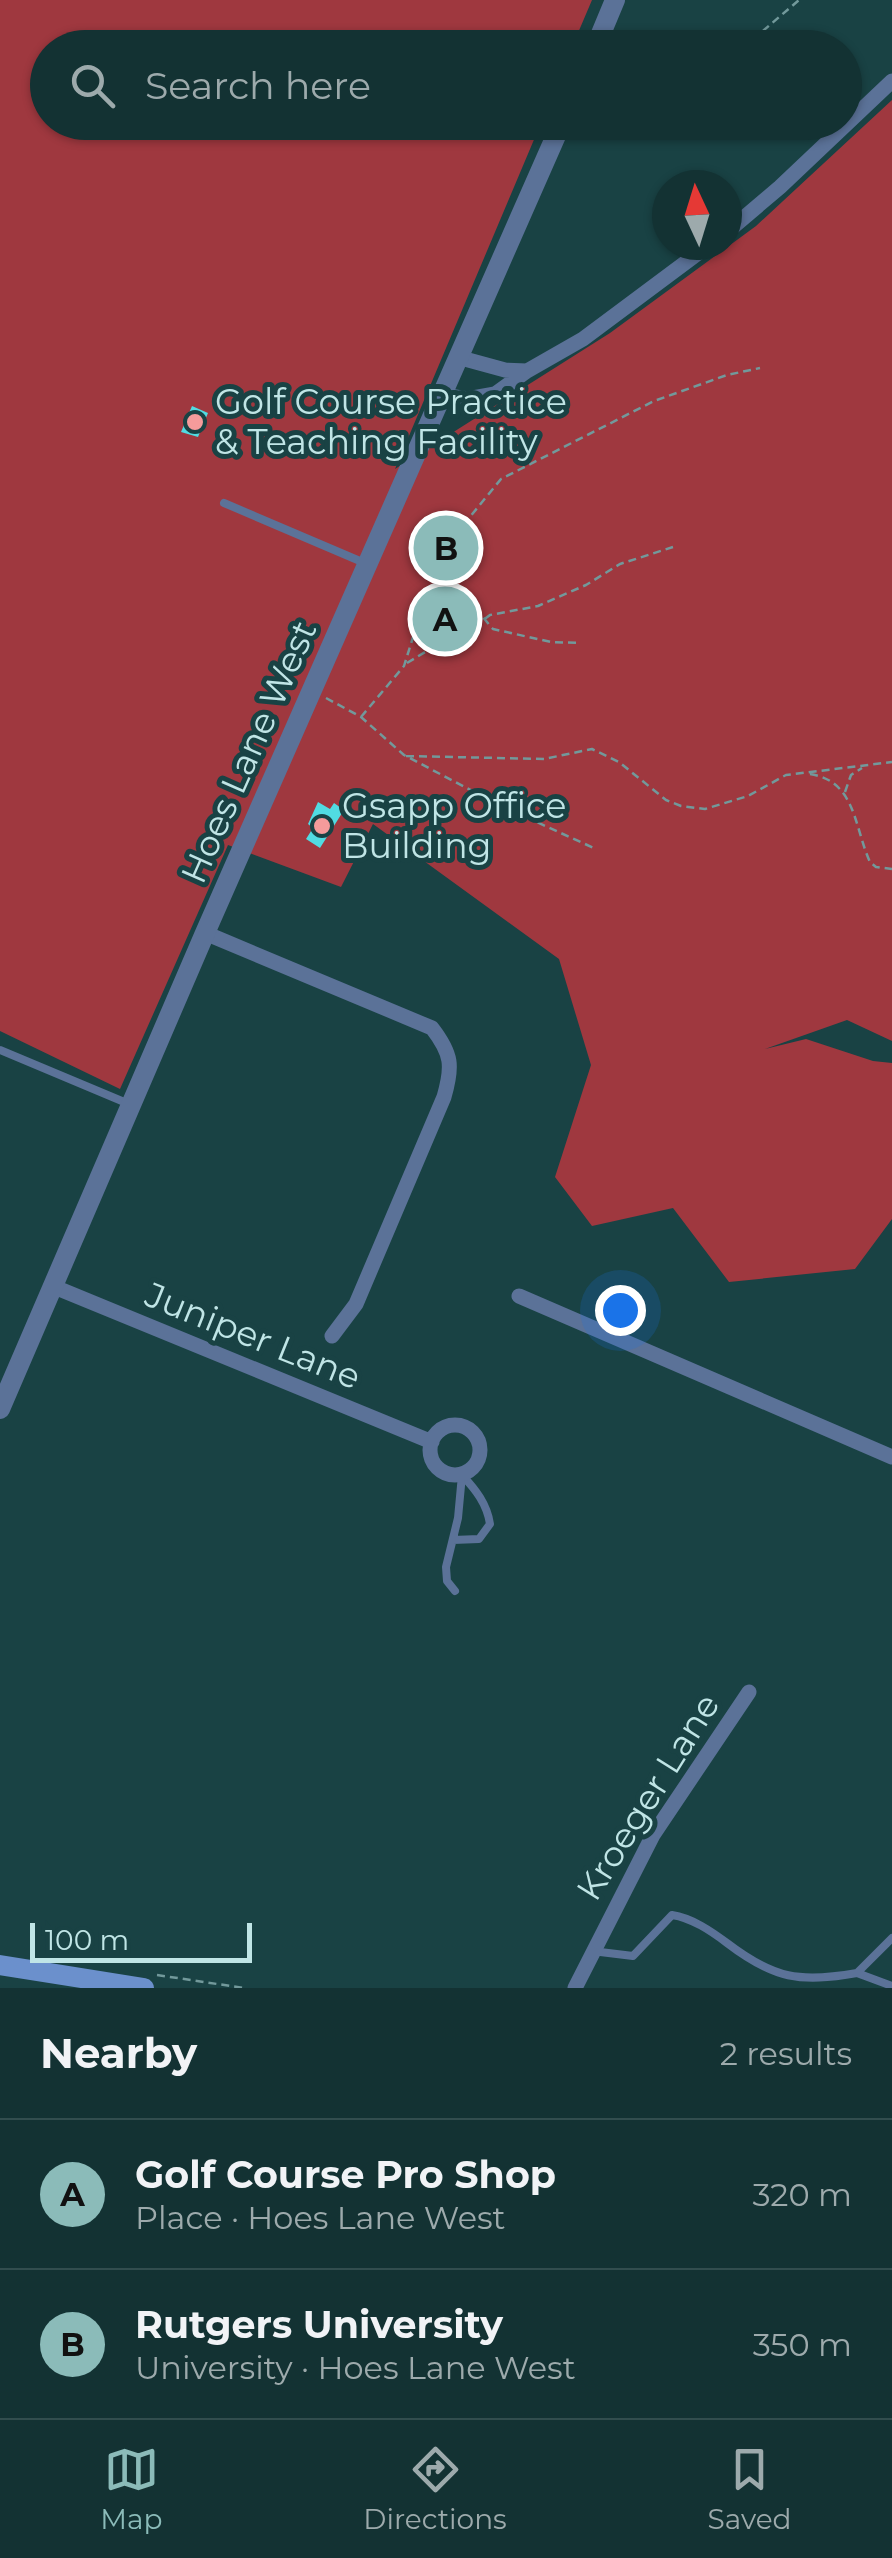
<!DOCTYPE html>
<html lang="en">
<head>
<meta charset="utf-8">
<style>
	:root { --surface:#133233; --page:#1c3a3b; --text:#f1f3f6; --muted:#9daaac; --line:#324d4e; --accent:#8bbbb9 }
	body { margin:0; font-family:Montserrat,sans-serif; background:var(--page); color:var(--text) }
	.compass { position:absolute; left:652px; top:170px; width:90px; height:90px; border-radius:50%; background:var(--surface); box-shadow:0 2px 8px #0004; rotate:356deg }
	.scale { position:absolute; left:30px; bottom:25px; width:222px; box-sizing:border-box; padding-left:10px; border:5px solid #c0e5e6; border-top:0; font-size:28px; line-height:35px; white-space:nowrap; color:#c0e5e6; -webkit-text-stroke:8px #194244; paint-order:stroke }
	.you { position:absolute; left:620px; top:1310px; width:35px; height:35px; margin:-25px; border:8px solid #fff; border-radius:50%; background:#1a73e8; box-shadow:0 0 0 15px #1a73e833 }
	.badge { display:grid; place-items:center; width:65px; height:65px; border-radius:50%; background:var(--accent); color:#111; font-size:32px; font-weight:700 }
	.pin { position:absolute; translate:-50% -50%; border:5px solid #fff; box-shadow:0 2px 10px #0006 }
	.list { margin:0; padding:0; list-style:none }
	h2 { display:flex; justify-content:space-between; align-items:center; height:130px; margin:0; padding:0 40px; font-size:42px }
	h2 small { font-size:32px; font-weight:400; color:var(--muted) }
	.list li { display:grid; grid-template-columns:65px 1fr auto; gap:30px; align-items:center; box-sizing:border-box; height:150px; padding:0 40px; border-top:2px solid var(--line) }
	.list b { display:block; font-size:38px; white-space:nowrap }
	.list p { margin:0; font-size:32px; white-space:nowrap; color:var(--muted) }
	.list em { font-size:32px; font-style:normal; color:var(--muted) }
	.icon { flex:none; width:55px; height:55px; fill:none; stroke:currentColor; stroke-width:2; stroke-linecap:round; stroke-linejoin:round }
	.map { position:relative; flex:none; width:892px; height:1988px; overflow:hidden }
	.search { position:absolute; background:var(--surface); box-shadow:0 2px 8px #0004; left:30px; right:30px; top:30px; height:110px; display:flex; align-items:center; gap:25px; box-sizing:border-box; padding:0 35px; border-radius:55px; color:var(--muted); font-size:38px }
	.sheet { height:430px; background:var(--surface) }
	nav { display:flex; justify-content:space-around; align-items:center; box-sizing:border-box; height:140px; border-top:2px solid var(--line); background:var(--surface); font-size:28px; color:var(--muted) }
	nav a { display:grid; justify-items:center; gap:5px }
	nav .on { color:var(--accent) }
	.map>svg:first-child { display:block }
</style>
</head>
<body>
<div class="map">
<svg width="892" height="1988" viewBox="0 0 892 1988">
	<rect width="100%" height="100%" fill="#194244"/>
	<path fill="#9f383f" d="M0 0H592L572 47 48 48V122L541 123 395 469 610 333 756 226 892 100V1041L847 1020 765 1049 806 1039 873 1061 892 1063V1219L855 1269 729 1282 673 1208 592 1226 555 1177 591 1065 559 959 373 824 341 887 228 845 120 1089 0 1031Z"/>
	<path fill="#51dbe2" d="M192 406 208 413 198 437 181 432Z
		M439 592 470 607 455 640 443 634 440 641 420 632Z
		M318 802 330 809 334 803 344 810 320 848 306 839 313 828 308 824Z"/>
	<g fill="none" stroke-linecap="round" stroke-linejoin="round">
		<path stroke="#72999b" stroke-width="2.5" stroke-dasharray="8 5" stroke-linecap="butt" d="M743 48 799 0
			M436 575C464 586 474 608 493 629L551 642 580 643
			M407 663 430 649 454 642 490 615 538 606 586 585 620 564 673 547
			M326 698 361 717 404 755 497 804 596 849
			M361 717 404 666 426 596 451 540 501 479 654 401 727 375 760 368
			M406 756 544 759 592 749 619 762 666 800 681 806 705 809 748 796 786 775 892 762
			M810 774C856 781 854 827 870 862L876 867 892 869
			M845 792 851 775 862 768
			M157 1975 244 1988"/>
		<path stroke="#5b7298" stroke-width="8" d="M224 503 367 564
			M0 1050 129 1104
			M453 1540 479 1539 490 1524C487 1504 476 1490 462 1475
			M455 1591 447 1581 446 1567 458 1518 462 1475
			M892 1938 857 1973 892 1986
			M592 1951 633 1956 672 1915C692 1918 711 1931 727 1943 774 1979 800 1983 857 1973"/>
		<path stroke="#5b7298" stroke-width="15" d="M727 232 780 187 892 81
			M461 358 505 370 527 371
			M444 395 467 399 495 394 527 371 583 339 709 245
			M205 933 432 1028C452 1054 453 1066 444 1097L356 1304 332 1336
			M52 1286 432 1442
			M519 1296 892 1457
			M430 1450a25 25 0 1 1 50 0a25 25 0 1 1-50 0Z
			M575 1988 653 1835 749 1692"/>
		<path stroke="#5b7298" stroke-width="20" d="M595 48 615 0
			M0 1409 205 933 562 122"/>
		<path stroke="#6b90cc" stroke-width="20" d="M0 1965 144 1988"/>
	</g>
	<g fill="#f59b9b" stroke="#194244" stroke-width="4">
		<circle cx="195" cy="422" r="10"/>
		<circle cx="322" cy="826" r="10"/>
	</g>
	<g text-anchor="middle" stroke-width="10" stroke-linejoin="round" paint-order="stroke">
		<g font-size="35" fill="#c0e5e6" stroke="#194244" text-anchor="start">
			<text x="215" y="414">Golf Course Practice<tspan x="215" dy="40">&amp; Teaching Facility</tspan></text>
			<text x="342" y="818">Gsapp Office<tspan x="342" dy="40">Building</tspan></text>
		</g>
		<g font-size="35" fill="#c0e5e6" stroke="#194244">
			<text transform="translate(249 752) rotate(-66)" y="12">Hoes Lane West</text>
			<text transform="translate(253 1336) rotate(22)" y="12">Juniper Lane</text>
			<text transform="translate(648 1797) rotate(-58)" y="12">Kroeger Lane</text>
		</g>
	</g>
</svg>
<svg class="compass" viewBox="-18 -18 36 36"><path d="M0-13l5 13h-10z" fill="#e53935"/><path d="M0 13l5-13h-10z" fill="#9daaac"/></svg>
<div class="scale">100 m</div>
<div class="you"></div>
<div class="pin badge" style="left:445px;top:619px">A</div>
<div class="pin badge" style="left:446px;top:548px">B</div>
<div class="search"><svg class="icon" aria-label="search" viewBox="0 0 24 24"><circle cx="10" cy="10" r="6"/><path d="M15 15l6 6"/></svg>Search here</div>
</div>
<section class="sheet">
<h2>Nearby<small>2 results</small></h2>
<ul class="list">
<li><span class="badge">A</span><div><b>Golf Course Pro Shop</b><p>Place · Hoes Lane West</p></div><em>320 m</em></li>
<li><span class="badge">B</span><div><b>Rutgers University</b><p>University · Hoes Lane West</p></div><em>350 m</em></li>
</ul>
</section>
<nav>
<a class="on"><svg class="icon" aria-label="map" viewBox="0 0 24 24"><path d="M3 6l6-2 6 2 6-2v14l-6 2-6-2-6 2zM9 4v14M15 6v14"/></svg>Map</a>
<a><svg class="icon" aria-label="directions" viewBox="0 0 24 24"><path d="M12 3l9 9-9 9-9-9zM9 14v-3h6M13 9l2 2-2 2"/></svg>Directions</a>
<a><svg class="icon" aria-label="saved" viewBox="0 0 24 24"><path d="M7 4h10v16l-5-4-5 4z"/></svg>Saved</a>
</nav>
</body>
</html>
